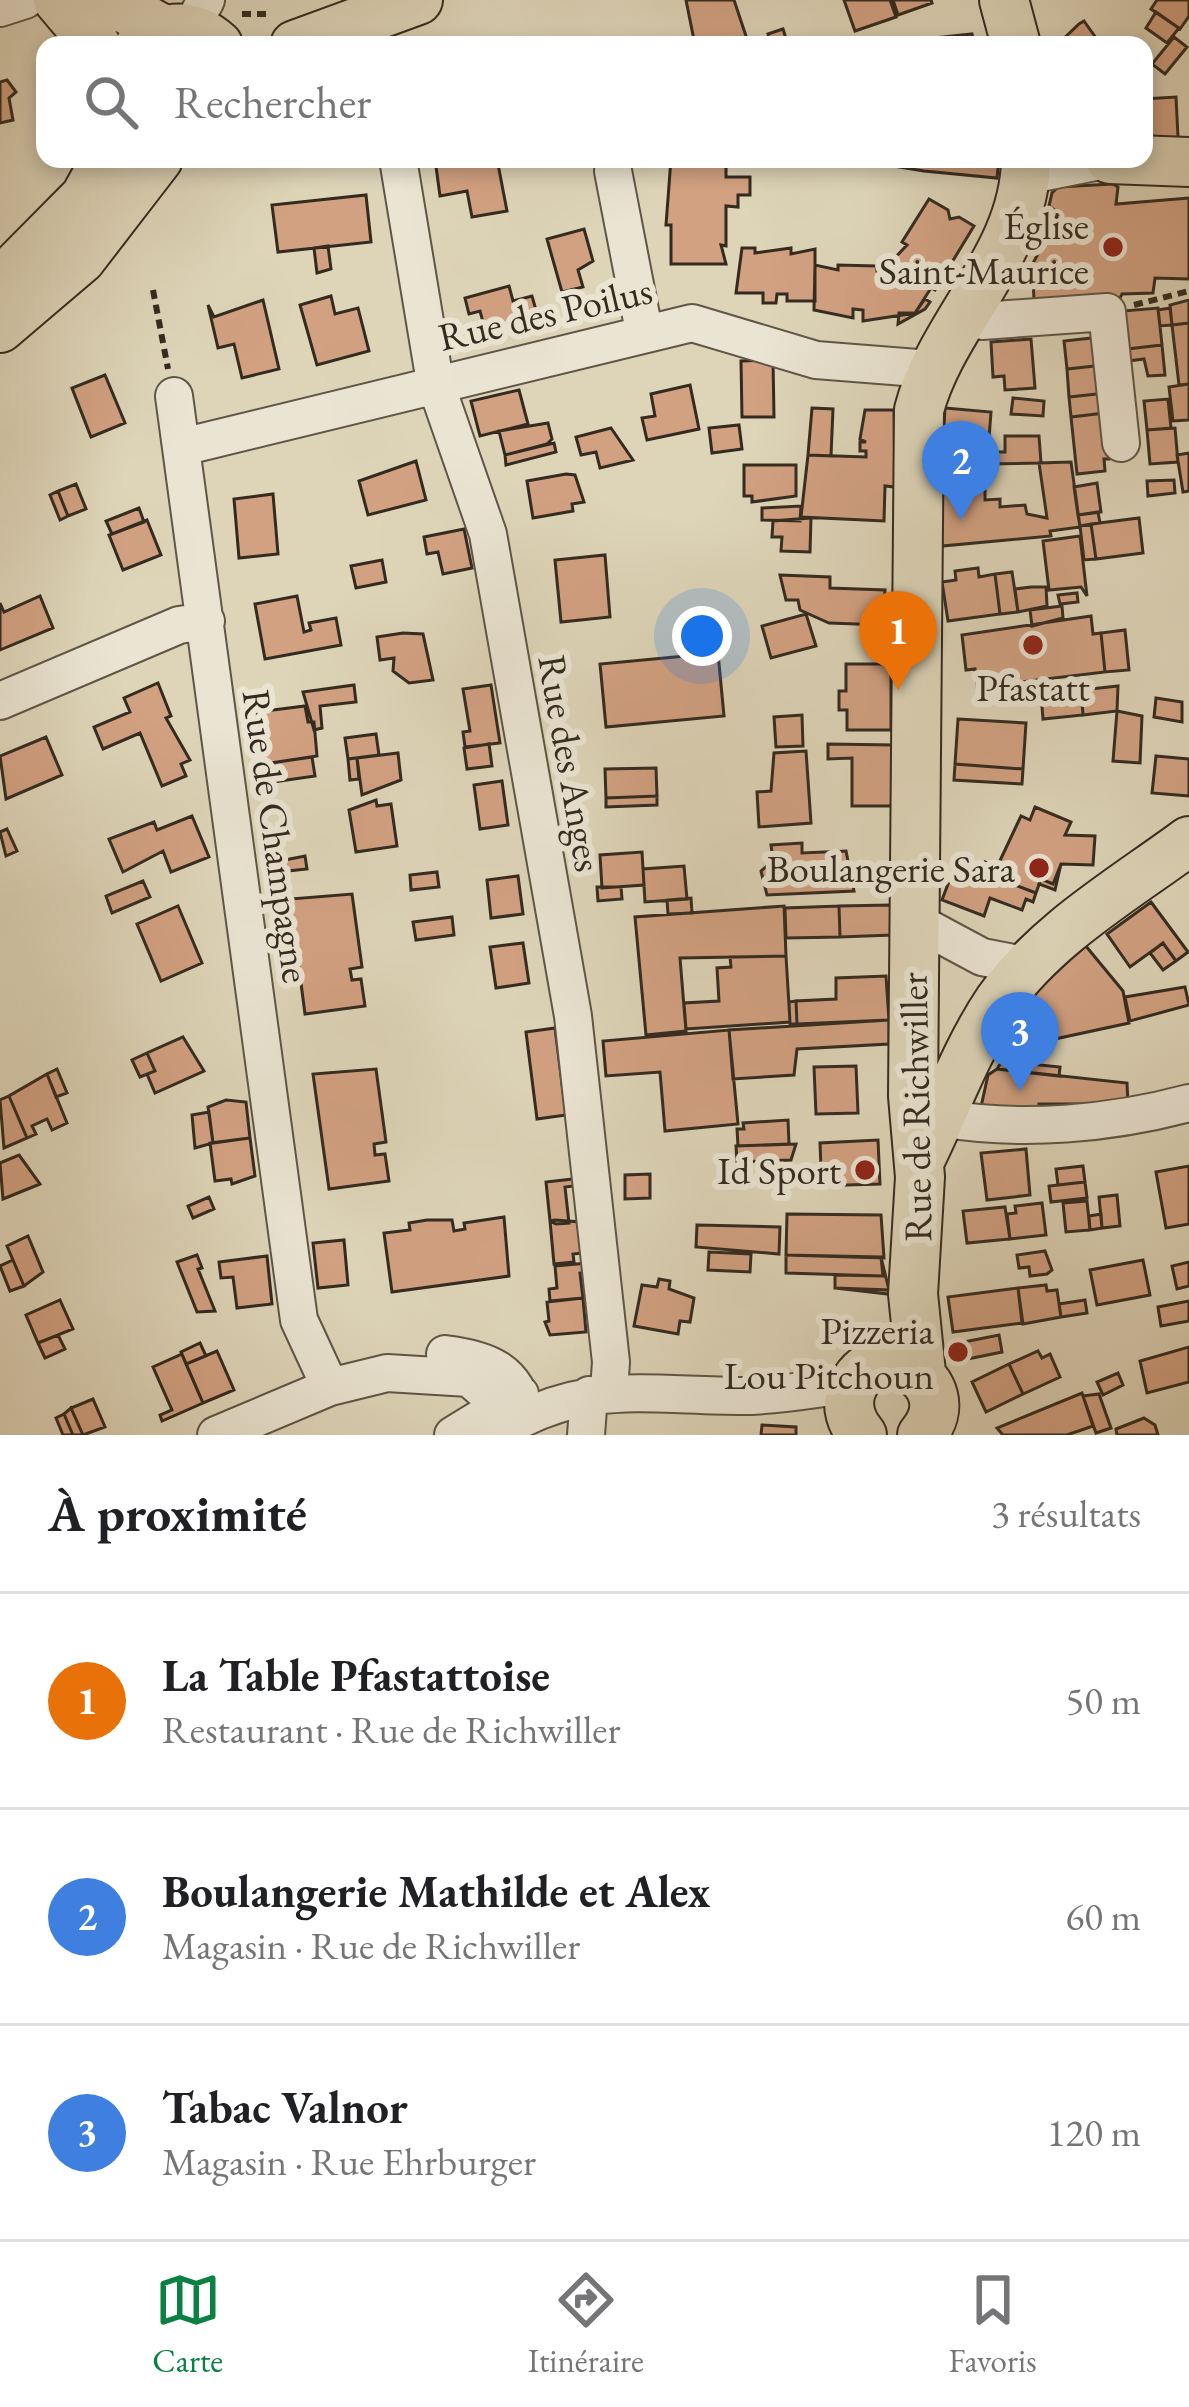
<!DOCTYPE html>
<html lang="fr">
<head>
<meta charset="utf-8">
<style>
	:root { --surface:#fff; --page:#f2f2f2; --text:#202124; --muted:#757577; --line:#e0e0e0; --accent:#0b8043 }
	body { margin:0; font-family:"EB Garamond",serif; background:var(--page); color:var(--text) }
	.you { position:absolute; left:702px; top:636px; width:42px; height:42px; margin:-30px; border:9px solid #fff; border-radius:50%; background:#1a73e8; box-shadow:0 0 0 18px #1a73e833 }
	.badge { display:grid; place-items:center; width:78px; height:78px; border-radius:50%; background:var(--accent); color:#fff; font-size:39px; font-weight:700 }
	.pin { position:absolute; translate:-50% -99px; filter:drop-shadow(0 3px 6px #0008) }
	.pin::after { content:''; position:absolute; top:63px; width:42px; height:36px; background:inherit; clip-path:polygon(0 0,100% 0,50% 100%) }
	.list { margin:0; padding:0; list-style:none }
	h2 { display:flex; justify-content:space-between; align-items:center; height:156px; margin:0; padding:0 48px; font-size:51px }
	h2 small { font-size:39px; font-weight:400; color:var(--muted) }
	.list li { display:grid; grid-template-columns:78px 1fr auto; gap:36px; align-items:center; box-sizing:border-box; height:216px; padding:0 48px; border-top:3px solid var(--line) }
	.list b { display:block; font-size:45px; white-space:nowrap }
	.list p { margin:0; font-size:39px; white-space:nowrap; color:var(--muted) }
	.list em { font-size:39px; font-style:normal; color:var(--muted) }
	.icon { flex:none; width:66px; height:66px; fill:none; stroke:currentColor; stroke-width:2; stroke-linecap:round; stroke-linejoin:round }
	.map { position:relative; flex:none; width:1189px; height:1435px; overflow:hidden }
	.search { position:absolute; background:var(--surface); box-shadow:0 6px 18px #0003; left:36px; right:36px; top:36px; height:132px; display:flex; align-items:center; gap:30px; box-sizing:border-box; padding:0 42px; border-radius:24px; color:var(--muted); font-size:45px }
	.sheet { height:804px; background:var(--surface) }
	nav { display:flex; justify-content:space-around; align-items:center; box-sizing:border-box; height:168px; border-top:3px solid var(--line); background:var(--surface); font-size:33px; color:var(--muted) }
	nav a { display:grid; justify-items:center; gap:6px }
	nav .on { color:var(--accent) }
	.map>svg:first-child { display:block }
</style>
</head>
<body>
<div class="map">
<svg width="1189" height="1435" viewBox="0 0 1189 1435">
	<rect width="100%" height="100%" fill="#ded5b9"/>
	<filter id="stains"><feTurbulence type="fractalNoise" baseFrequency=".00167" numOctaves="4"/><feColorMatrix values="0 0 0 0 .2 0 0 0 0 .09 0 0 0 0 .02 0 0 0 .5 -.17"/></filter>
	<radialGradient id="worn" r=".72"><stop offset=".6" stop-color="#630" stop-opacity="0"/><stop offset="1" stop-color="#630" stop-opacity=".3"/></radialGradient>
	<path fill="#d2a182" stroke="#332b20" stroke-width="3" d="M686 0H734L749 45H695Z
		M844 0H890L896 17 855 31Z
		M893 0H931L932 3 898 15Z
		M1157 0H1189V16L1180 29 1151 9Z
		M1156 12 1179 28 1167 43 1146 28Z
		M1084 21 1101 45H1057L1079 24Z
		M783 29 788 45H772L768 34Z
		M972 34 974 45H911L925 44 924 39Z
		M1174 37 1187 47 1165 74 1152 64Z
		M7 80 16 92 9 98 13 120 0 123V82Z
		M1176 97 1178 137 1144 139V99Z
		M435 159H497L507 211 472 217 467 191 440 196Z
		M671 159H726V177H750V195H738V207L726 206V246L721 245 726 264H671V225H666Z
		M882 159H917L916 165 923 166V159H999L997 178 924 171 881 164Z
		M1113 184 1118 187 1116 204 1189 198V279L1155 278 1153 293 1122 294 1119 300 1034 299 1032 265 1039 252 1034 240 1045 227H1058L1057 212 1049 206 1052 193 1058 187Z
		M366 195 371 242 278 252 272 205Z
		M929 199 948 210 950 219 959 217 974 226 935 290 890 263 907 245 902 242Z
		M584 229 593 261 578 270 583 287 562 292 547 239Z
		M328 246 331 269 317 273 314 248Z
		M742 248H755V253L791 248V254L815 249V301H787V294H777L776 303H763V293H736Z
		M890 263 931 288 915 313 863 321V310L853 309V318L814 310 815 265 838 270V265L876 266 877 271H886Z
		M509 286 513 301 532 296 540 324 480 340 476 324 483 322 480 311 469 314 465 298Z
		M331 296 335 314 358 308 369 351 317 365 300 305Z
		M925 299 930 302 925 309 898 324 899 313H915Z
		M263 300 279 369 242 378 234 344 218 348 208 305 214 317Z
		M1189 300V323L1172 325 1170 305Z
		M1158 308 1162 345 1127 349 1123 311Z
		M1170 308 1172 325 1160 326 1158 310Z
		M1189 323V384L1179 385 1172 325Z
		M1101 337 1104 365 1067 369 1064 341Z
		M1031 339 1035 388 1005 390 1004 376 993 377 991 342Z
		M1162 345 1165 375 1148 376 1144 359 1128 361 1127 349Z
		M773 360 774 417H742L741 361Z
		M1104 365 1106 393 1069 397 1067 369Z
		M105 375 125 423 91 437 72 388Z
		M1189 384V420L1173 421 1169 387Z
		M690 385 699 429 647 440 642 418 655 416 651 394Z
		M519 390 528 424 480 436 471 401Z
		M1106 393 1105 413 1071 417 1069 397Z
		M1013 398 1044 401 1043 416 1011 414Z
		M1168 399 1171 428 1147 430 1144 401Z
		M812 408 833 409 831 456 808 455Z
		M945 408 991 412 987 464 942 466Z
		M865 410H894L895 487 885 486 884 521 801 517 808 455 866 457V451H860V442H866L860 439Z
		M1105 413 1109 459H1104L1105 471 1077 474 1071 417Z
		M548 423 552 439 547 444 505 455 499 431Z
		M739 425 742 449 712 453 709 428Z
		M611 428 633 460 600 468 596 452 581 455 576 437Z
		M1175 428 1178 462 1150 464 1147 430Z
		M1005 436H1039L1041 463 987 464 988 452H1005Z
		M554 443 556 452 506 465 505 455Z
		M1189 453V491L1183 492 1177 455Z
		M416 461 426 500 368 515 359 481Z
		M1071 462 1080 527 1050 531 1051 536 942 546 938 490 985 488V500L1000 499V507L1025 505 1027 514 1047 518 1039 463Z
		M744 465H796V496L752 502V496H744Z
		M566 474 575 475 584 502 572 504 573 511 533 518 527 481Z
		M1174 480 1175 493 1148 496 1147 481Z
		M1097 483 1101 512 1078 515 1074 487Z
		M76 484 86 509 68 516 58 491Z
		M58 491 68 516 60 520 50 495Z
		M273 494 278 554 239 558 234 499Z
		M801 506 800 521 762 520V508Z
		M139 508 144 522 112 534 106 521Z
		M1098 512 1100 523 1080 526 1078 515Z
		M811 518 810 552 781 551 782 537H772L773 521Z
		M1139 518 1143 553 1096 559 1091 524Z
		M147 520 161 555 123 570 109 535Z
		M1091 524 1096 559 1084 560 1080 526Z
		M464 529 472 568 443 574 438 552 427 554 424 537Z
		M1080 536 1087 596 1081 587 1049 590 1043 541Z
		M605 555 610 617 561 622 555 560Z
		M382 560 386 582 356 588 351 566Z
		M978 568 979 577 995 574 1000 614 948 621 942 582 956 580 955 571Z
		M1012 572 1018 612 1000 614 995 574Z
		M780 575 830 577V588L885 590 883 625 829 623 800 610 798 600H786Z
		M1031 587H1046L1047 606 1018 612 1015 589Z
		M1077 593 1078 602 1060 604 1058 595Z
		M40 596 53 628 0 650V603L4 612Z
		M297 596 304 632 311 630 309 623 336 618 341 645 265 659 255 604Z
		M1062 606 1063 618 1032 626 1030 610Z
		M806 614 816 646 771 658 762 626Z
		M1091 616 1093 634 1101 633 1105 672 977 687 975 669 966 670 962 635Z
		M1125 630 1129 670 1105 672 1101 633Z
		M403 633 423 634 433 680 409 683 393 671 394 658 380 660 377 637Z
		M718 653 724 716 606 727 600 664Z
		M846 664H891V730H847V710H839V691H846Z
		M158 683 171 716 166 718 190 760 181 764 186 776 162 786 140 733 103 749 94 727 130 712 124 698Z
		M354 685 356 702 320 706 322 728 314 730 303 692Z
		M491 685 500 743 465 747 463 732 470 731 463 689Z
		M1118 686 1117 711 1083 715 1081 690Z
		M1081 690 1083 715 1043 719 1041 694Z
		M1156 698 1182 702V722L1154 717Z
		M305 706 308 722H314L317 756 264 764 257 712Z
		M1117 711 1142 716 1140 763 1113 761Z
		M802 715 803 746 776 747 774 717Z
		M958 719 1026 723 1023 769 955 764Z
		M376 734 379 755 348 759 345 738Z
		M46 737 62 775 6 799 0 756Z
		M489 744 492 766 467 769 464 748Z
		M828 744 893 745 894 806H852V758L828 759Z
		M806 751 811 823 759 827 757 792 771 791 774 753Z
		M398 753 401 780 362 795 357 758Z
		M1156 756 1189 759V796L1152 793Z
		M312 757 315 776 266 783 264 764Z
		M357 758 359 779 350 780 348 759Z
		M955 764 1023 769 1022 784 954 780Z
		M656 768 657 796 606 798 605 769Z
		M502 781 508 825 480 829 474 785Z
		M657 796V805L606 807V798Z
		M376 800 377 806 391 804 397 846 356 852 349 810Z
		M1035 807 1071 822 1065 835 1095 836 1093 865 1061 864 1053 884 1041 879 1036 893 981 872 985 862 997 867 1021 816 1030 820Z
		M192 816 209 857 171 872 163 851 123 872 109 839 154 822 157 830Z
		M7 829 17 851 6 856 0 832Z
		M802 843V853L846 851 854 891 767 895 761 871 773 861 771 845Z
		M642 852 644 885 602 888 600 855Z
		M305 856 307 869 287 871 285 860Z
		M956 863 1036 893 1033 902 1026 899 1022 910 990 898 984 916 942 900Z
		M1061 864 1055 890 1039 884 1041 879 1053 884Z
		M684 866 687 899 645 902 643 869Z
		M437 872 439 887 411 890 410 875Z
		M518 876 523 914 491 918 487 880Z
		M143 881 150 897 112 913 106 896Z
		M597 887H621L622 899 598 901Z
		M352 894 362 967 350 969 352 980 361 979 365 1006 305 1014 290 899Z
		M691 898 692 913 668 914 667 900Z
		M1151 902 1188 952 1176 961 1163 943 1130 967 1107 934Z
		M891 905 892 935 840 937 839 906Z
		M178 906 202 963 161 981 137 924Z
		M784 906 786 956 680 958 686 1031 646 1035 635 917Z
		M839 906 840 937 786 938 785 908Z
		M452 917 454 935 416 940 413 922Z
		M523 943 529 983 496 988 490 947Z
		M1163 943 1176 961 1163 970 1150 953Z
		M1085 945 1123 991 1129 1023 1013 1048 1011 1031 1024 1003Z
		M786 956 790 1022 686 1029 684 1003 719 1001 717 968 731 967 730 957Z
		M886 976 889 1020 797 1024 796 1001 836 999V978Z
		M1185 987 1189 1005 1130 1021 1125 997Z
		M796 1001 797 1024H790L789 1002Z
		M889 1020V1044L797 1049 794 1075 733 1079 729 1030Z
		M555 1028 566 1115 537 1119 526 1032Z
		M729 1030 738 1124 665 1131 660 1072 606 1076 603 1041Z
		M183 1037 204 1071 155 1093 147 1074 155 1071 147 1053Z
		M147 1053 155 1071 140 1077 132 1060Z
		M1002 1061 1060 1067 1059 1076 997 1069Z
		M856 1066 858 1113 816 1114 814 1067Z
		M57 1069 67 1093 56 1097 47 1074Z
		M376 1069 386 1142 374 1144 375 1155 385 1154 389 1181 329 1189 313 1074Z
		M997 1069 1127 1083 1128 1104H1039V1110L981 1107 988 1075Z
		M47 1074 67 1123 52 1130 47 1119 32 1126 36 1134 27 1138 9 1096Z
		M9 1096 27 1138 4 1148 0 1100Z
		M226 1100 246 1102 250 1138 213 1143 208 1107Z
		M209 1112 213 1143 195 1148 192 1115Z
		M788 1120 789 1144 738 1146 737 1129H744L743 1123Z
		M250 1138 255 1176 232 1184 231 1179 215 1181 210 1143Z
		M878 1140 880 1184 814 1186 813 1168H821L820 1143Z
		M796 1144 791 1160 737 1162 736 1146Z
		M1026 1149 1030 1195 987 1200 981 1153Z
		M19 1155 40 1184 3 1199 0 1163Z
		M1083 1166 1085 1182 1058 1185 1056 1169Z
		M1189 1166V1224L1166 1228 1156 1172Z
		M650 1174V1198L625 1199V1175Z
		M573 1179 574 1186 565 1187 569 1223 556 1224 550 1221 546 1182Z
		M1085 1182 1087 1198 1051 1202 1049 1186Z
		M1117 1195 1120 1226 1102 1228 1099 1197Z
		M209 1197 214 1209 193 1218 188 1206Z
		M1087 1201 1090 1230 1066 1232 1063 1203Z
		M1042 1203 1046 1235 1010 1239 1007 1214 1016 1213 1015 1206Z
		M1005 1207 1010 1239 967 1243 963 1211Z
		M787 1214 881 1215 884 1258 786 1255Z
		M1101 1214 1102 1228 1090 1230 1089 1216Z
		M504 1217 509 1276 392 1292 384 1233 410 1230 409 1223 427 1220H452L454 1231 465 1229 464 1223Z
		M555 1220 580 1222 583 1253 573 1254 574 1262 554 1264 550 1221Z
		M697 1225 780 1227 779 1254 696 1247Z
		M28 1236 43 1272 24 1286 7 1246Z
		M344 1240 348 1285 318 1288 313 1243Z
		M1045 1251 1052 1270 1047 1274 1030 1276 1029 1267 1019 1268 1017 1255Z
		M709 1252 751 1254 750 1272 708 1270Z
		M197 1255 202 1268 198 1269 215 1311 197 1312 177 1262Z
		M786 1255 881 1257 883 1276 786 1273Z
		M267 1256 272 1304 237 1308 233 1277 221 1278 219 1262Z
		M881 1257 889 1290 835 1288V1275L883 1276Z
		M13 1260 24 1286 10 1291 0 1266Z
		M1143 1260 1150 1295 1097 1305 1090 1270Z
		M1189 1262V1286L1177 1289 1172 1266Z
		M588 1263 589 1272 580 1273 583 1298 550 1301 549 1289 557 1288 555 1266Z
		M659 1279 670 1281 669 1289 694 1298 690 1322 680 1321 678 1334 634 1326 642 1285 657 1287Z
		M1046 1285 1047 1291 1057 1290 1061 1317 1023 1324 1018 1288Z
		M835 1288 889 1290 888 1294Z
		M1018 1288 1022 1323 953 1332 948 1297Z
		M583 1298 586 1332 550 1335 545 1322 549 1321 547 1302Z
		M60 1300 73 1329 38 1343 26 1315Z
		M1085 1300 1087 1313 1061 1317 1059 1304Z
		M1189 1301V1321L1161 1326 1158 1307Z
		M58 1335 65 1349 45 1358 38 1343Z
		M999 1335 1002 1352 958 1361 954 1344Z
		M200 1343 206 1356 186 1364 181 1352Z
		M1189 1347V1382L1147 1393 1140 1361Z
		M217 1351 234 1390 203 1403 186 1364Z
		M1038 1351 1042 1358 1050 1354 1060 1377 1023 1394 1009 1364Z
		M182 1354 203 1403 162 1421 160 1415 172 1410 153 1367Z
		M1009 1364 1023 1394 986 1412 972 1382Z
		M1118 1373 1123 1385 1103 1395 1097 1382Z
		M1082 1393 1093 1426 1067 1435H1003L997 1428Z
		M1099 1394 1111 1428 1096 1433 1083 1396Z
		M93 1399 105 1427 83 1435 71 1408Z
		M71 1408 83 1435H73L64 1414Z
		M64 1414 73 1435H63L56 1418Z
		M1144 1418 1155 1425 1158 1435H1117L1116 1429Z
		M762 1425 796 1427V1435H761Z"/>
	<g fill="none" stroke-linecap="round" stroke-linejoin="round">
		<defs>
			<path id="minor" d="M0 8 25 0
				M190 29 206 0
				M398 159 435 382 488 534 573 1016 611 1362 609 1390
				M613 171 644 331
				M1026 181 1040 173 1110 159
				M966 315 982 321 1107 312 1121 443
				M174 396 299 1320 330 1387
				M182 447 692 323 816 360 930 369
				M0 701 179 625 206 621
				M913 920 982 957 1029 966
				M941 1118C1021 1132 1111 1124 1189 1103
				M445 1354C487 1359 517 1370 525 1415
				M216 1435 330 1387 387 1373 469 1378 499 1404 525 1415
				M453 1435 520 1394
				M494 1435C580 1378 647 1396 743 1396 780 1396 818 1388 854 1384
				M586 1435 589 1395"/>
			<path id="major" d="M58 0 96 45
				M109 0 164 30
				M1004 0 1016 45
				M140 45C165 23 194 23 218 45
				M295 45 418 0
				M1110 159 1189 162
				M0 283 85 197 106 159
				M0 328 81 259 158 159
				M921 1158C947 1105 966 1050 999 1001 1046 934 1124 889 1189 841
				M921 1373 913 1294 920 1177 913 1096 919 410C942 322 1025 256 1026 159
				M862 1435C851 1422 846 1407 851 1391 872 1329 968 1381 922 1435"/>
		</defs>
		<use href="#minor" stroke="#5e5646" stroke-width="40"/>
		<use href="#major" stroke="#332b20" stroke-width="52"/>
		<path stroke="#332b20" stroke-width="6" stroke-dasharray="9 6" stroke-linecap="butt" d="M242 14H270
			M153 290 168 369
			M1134 305 1189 291"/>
		<use href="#minor" stroke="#eae4d2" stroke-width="36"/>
		<use href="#major" stroke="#ded5b9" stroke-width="48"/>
	</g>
	<g fill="#8f2418" stroke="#eae4d2" stroke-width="4.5">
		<circle cx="1113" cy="247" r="12"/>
		<circle cx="1033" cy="645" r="12"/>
		<circle cx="1039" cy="868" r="12"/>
		<circle cx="865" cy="1170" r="12"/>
		<circle cx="958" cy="1352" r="12"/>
	</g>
	<g text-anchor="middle" stroke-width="12" stroke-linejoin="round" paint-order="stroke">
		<g font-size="39" fill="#332b20" stroke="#eae4d2" text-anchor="end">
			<text x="1089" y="239">Église<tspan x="1089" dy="45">Saint-Maurice</tspan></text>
			<text x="1033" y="701" text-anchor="middle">Pfastatt</text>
			<text x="1015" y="882">Boulangerie Sara</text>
			<text x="841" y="1184">Id Sport</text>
			<text x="934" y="1344">Pizzeria<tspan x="934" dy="45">Lou Pitchoun</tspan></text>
		</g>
		<g font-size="39" fill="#332b20" stroke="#eae4d2">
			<text transform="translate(545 313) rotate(-13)" y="14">Rue des Poilus</text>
			<text transform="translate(571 763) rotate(80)" y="14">Rue des Anges</text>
			<text transform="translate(277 836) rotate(82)" y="14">Rue de Champagne</text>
			<text transform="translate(915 1107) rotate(-91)" y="14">Rue de Richwiller</text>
		</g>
	</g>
	<rect width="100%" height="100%" filter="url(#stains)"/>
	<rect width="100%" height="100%" fill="url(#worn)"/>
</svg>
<div class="you"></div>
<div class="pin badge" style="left:898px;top:690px;background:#e8710a">1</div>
<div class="pin badge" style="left:961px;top:520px;background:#3f7fe0">2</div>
<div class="pin badge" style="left:1020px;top:1091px;background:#3f7fe0">3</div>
<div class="search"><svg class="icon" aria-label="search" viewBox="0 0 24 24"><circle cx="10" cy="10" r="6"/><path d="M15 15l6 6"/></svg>Rechercher</div>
</div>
<section class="sheet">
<h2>À proximité<small>3 résultats</small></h2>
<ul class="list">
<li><span class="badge" style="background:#e8710a">1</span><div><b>La Table Pfastattoise</b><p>Restaurant · Rue de Richwiller</p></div><em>50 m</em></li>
<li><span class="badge" style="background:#3f7fe0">2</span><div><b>Boulangerie Mathilde et Alex</b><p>Magasin · Rue de Richwiller</p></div><em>60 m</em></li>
<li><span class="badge" style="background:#3f7fe0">3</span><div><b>Tabac Valnor</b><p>Magasin · Rue Ehrburger</p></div><em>120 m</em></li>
</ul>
</section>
<nav>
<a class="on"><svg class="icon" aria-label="map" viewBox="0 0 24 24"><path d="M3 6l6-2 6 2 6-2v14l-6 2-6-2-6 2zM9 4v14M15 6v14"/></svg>Carte</a>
<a><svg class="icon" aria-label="directions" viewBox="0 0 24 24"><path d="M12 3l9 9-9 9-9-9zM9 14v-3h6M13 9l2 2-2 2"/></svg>Itinéraire</a>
<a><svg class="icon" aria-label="saved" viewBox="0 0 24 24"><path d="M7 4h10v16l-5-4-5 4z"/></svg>Favoris</a>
</nav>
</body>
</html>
